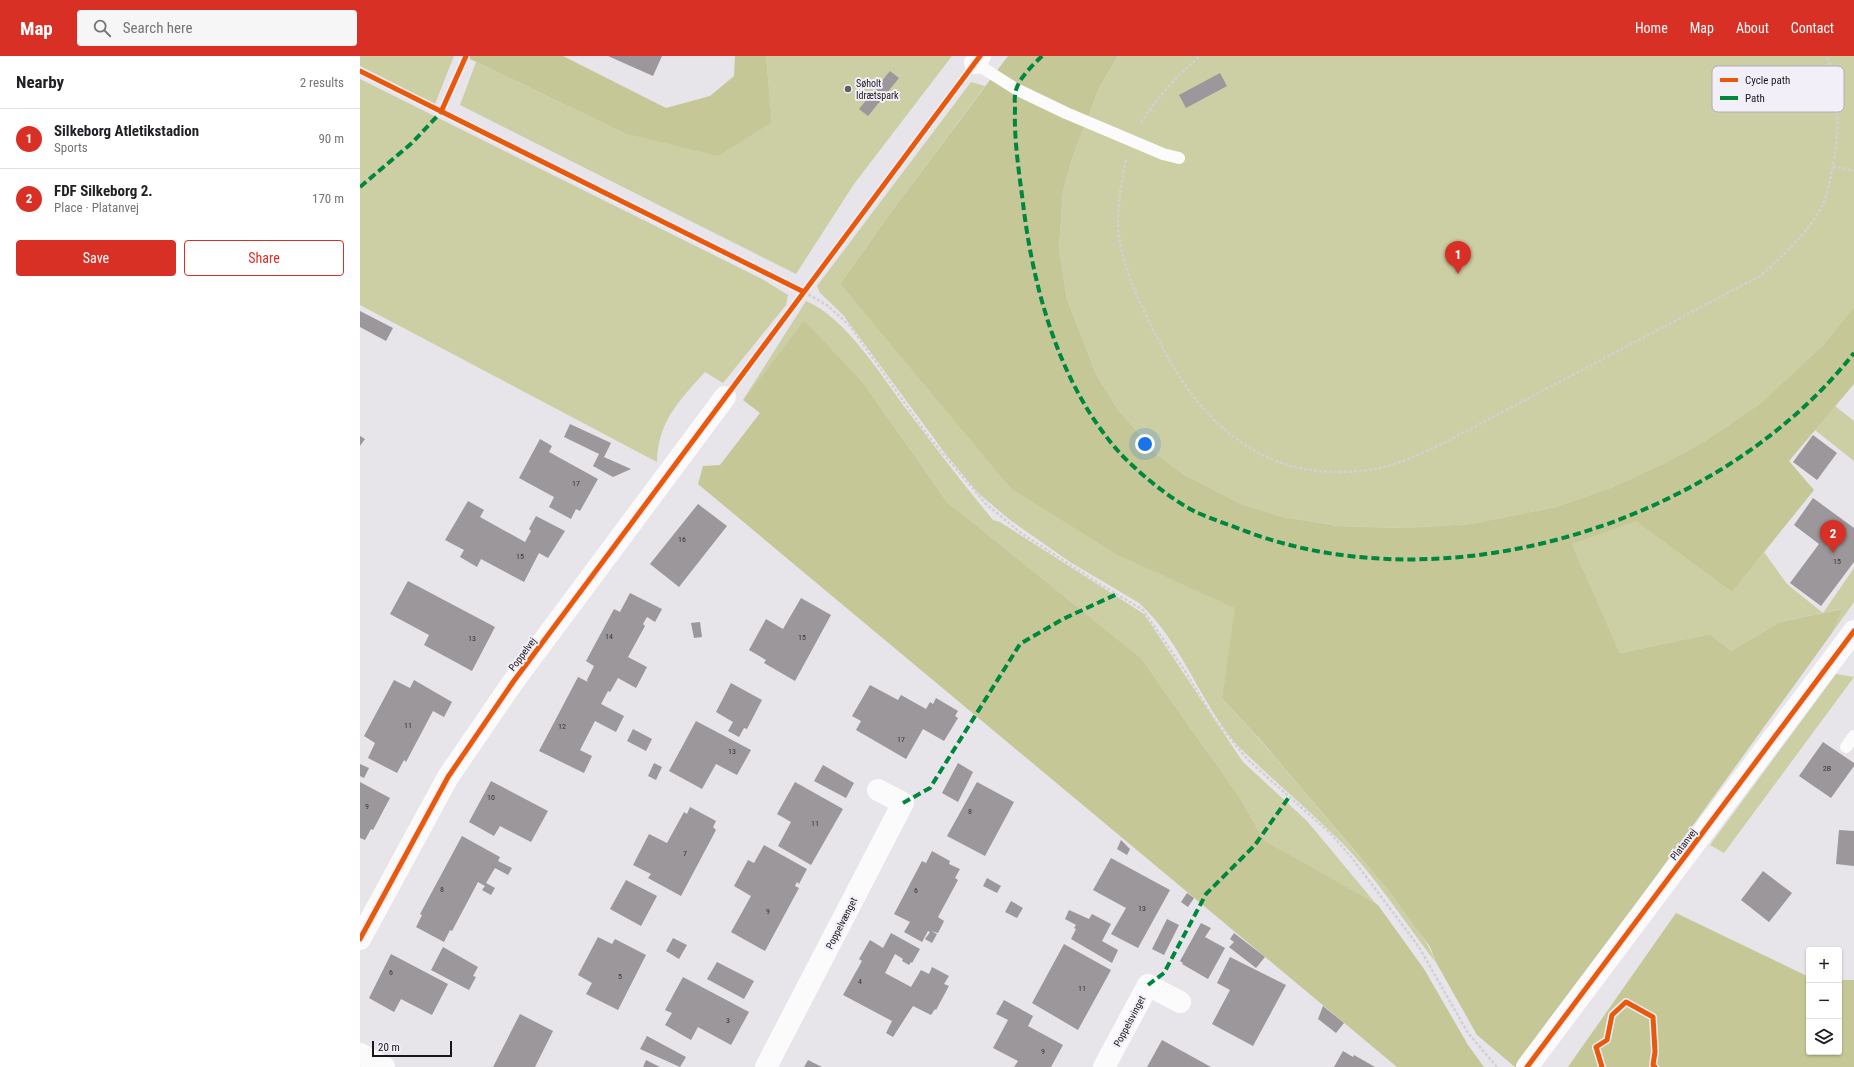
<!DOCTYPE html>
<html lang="en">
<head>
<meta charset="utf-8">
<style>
	:root { --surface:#fff; --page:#f6f6f6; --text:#202124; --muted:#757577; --line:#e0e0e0; --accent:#d93025 }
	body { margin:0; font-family:"Roboto Condensed",sans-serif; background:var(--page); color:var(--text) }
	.controls { position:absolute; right:12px; bottom:12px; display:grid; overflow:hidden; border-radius:4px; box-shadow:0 1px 3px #0004 }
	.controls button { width:36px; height:36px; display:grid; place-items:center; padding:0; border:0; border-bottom:1px solid var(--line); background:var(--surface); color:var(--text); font:20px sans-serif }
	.scale { position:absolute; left:12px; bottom:10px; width:80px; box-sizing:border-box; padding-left:4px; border:2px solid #18171a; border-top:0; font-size:11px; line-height:14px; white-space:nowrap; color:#18171a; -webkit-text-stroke:3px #f3eff9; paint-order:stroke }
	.you { position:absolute; left:785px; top:388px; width:14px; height:14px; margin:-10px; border:3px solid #fff; border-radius:50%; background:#1a73e8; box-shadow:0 0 0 6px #1a73e833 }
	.badge { display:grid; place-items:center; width:26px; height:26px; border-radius:50%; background:var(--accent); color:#fff; font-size:13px; font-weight:700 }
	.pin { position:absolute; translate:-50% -33px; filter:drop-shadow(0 1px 2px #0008) }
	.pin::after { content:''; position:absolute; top:21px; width:14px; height:12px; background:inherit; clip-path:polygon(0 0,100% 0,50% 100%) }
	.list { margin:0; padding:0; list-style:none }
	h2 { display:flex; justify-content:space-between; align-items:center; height:52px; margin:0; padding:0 16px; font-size:17px }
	h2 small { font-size:13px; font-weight:400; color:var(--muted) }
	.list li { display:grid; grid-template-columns:26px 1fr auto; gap:12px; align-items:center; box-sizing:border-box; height:60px; padding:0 16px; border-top:1px solid var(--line) }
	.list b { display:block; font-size:15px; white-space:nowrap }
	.list p { margin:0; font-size:13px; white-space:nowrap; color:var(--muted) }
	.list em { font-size:13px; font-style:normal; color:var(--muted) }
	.actions { display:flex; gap:8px; padding:12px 16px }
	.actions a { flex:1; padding:9px 0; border:1px solid var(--accent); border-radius:4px; text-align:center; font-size:14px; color:var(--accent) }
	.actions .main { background:var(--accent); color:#fff }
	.icon { flex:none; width:22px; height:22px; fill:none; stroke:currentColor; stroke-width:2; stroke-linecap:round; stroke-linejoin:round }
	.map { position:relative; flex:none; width:1494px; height:1011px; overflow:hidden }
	header { display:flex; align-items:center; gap:24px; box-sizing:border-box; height:56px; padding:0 20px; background:var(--accent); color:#fff }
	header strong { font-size:19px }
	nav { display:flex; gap:22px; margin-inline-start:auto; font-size:14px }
	.search { width:280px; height:36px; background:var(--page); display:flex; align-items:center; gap:10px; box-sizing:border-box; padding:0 14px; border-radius:4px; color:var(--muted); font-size:15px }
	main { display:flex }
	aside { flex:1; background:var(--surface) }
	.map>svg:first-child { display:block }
</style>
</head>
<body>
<header>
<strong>Map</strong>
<div class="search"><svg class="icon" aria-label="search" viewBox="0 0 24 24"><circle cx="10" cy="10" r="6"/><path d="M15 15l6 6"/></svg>Search here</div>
<nav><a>Home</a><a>Map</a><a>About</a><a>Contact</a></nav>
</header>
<main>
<aside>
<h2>Nearby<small>2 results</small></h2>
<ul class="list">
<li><span class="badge">1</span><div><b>Silkeborg Atletikstadion</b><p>Sports</p></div><em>90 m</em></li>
<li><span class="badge">2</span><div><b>FDF Silkeborg 2.</b><p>Place · Platanvej</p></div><em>170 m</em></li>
</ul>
<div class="actions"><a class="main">Save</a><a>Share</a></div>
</aside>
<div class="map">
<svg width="1494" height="1011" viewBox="0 0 1494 1011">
	<rect width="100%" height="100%" fill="#e7e4ea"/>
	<path fill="#cccea3" d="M0 0H94L75 48 0 10Z
		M406 0H592L494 128 436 218 100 49 116 6 264 77 412 66Z
		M758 0H1494V251L1463 289 1401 347 1345 385 1303 408 1253 431 1196 451 1110 468 1043 472 978 470 923 461 881 448 823 418 799 400 758 354 736 318 707 243 699 193 703 135 712 103 740 30Z
		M0 23 402 223 428 239 426 249 363 327 345 316C319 345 298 365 297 406L0 249Z
		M611 26 625 30 531 156 480 228 556 318 759 500 876 552 862 642C906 690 949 741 991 791 1022 827 1058 864 1077 908 1044 866 1016 820 978 783 953 758 926 735 900 711 893 704 884 696 876 688 839 645 822 586 779 547L710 506 650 464 618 437 587 400 483 259 460 237 457 230Z
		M446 245C487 262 523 323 550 358 577 394 604 429 633 464L640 466 784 558 883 706 947 765 1017 849 904 784 880 742 781 602 587 446 502 325 444 266 383 344Z
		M1475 350 1494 365V405L1455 374Z
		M1276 464 1372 536 1404 496 1427 528 1463 557 1494 512V546L1472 577 1481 553 1420 566 1371 595 1350 578 1260 597 1212 488Z
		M1476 618 1494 621 1364 797 1350 789Z"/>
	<path fill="#c5c797" d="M104 0H203L306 52 350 40 374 20 375 0H406L412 66 358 100 264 77Z
		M648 0H758L740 30 712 103 703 135 699 193 707 243 736 318 758 354 799 400 823 418 881 448 923 461 978 470 1043 472 1110 468 1196 451 1253 431 1303 408 1345 385 1401 347 1463 289 1494 251V328L1429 405 1454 434 1372 536 1276 465 1212 488 1260 597 1350 578 1371 595 1420 566 1482 553 1472 577 1158 1011H1155L1117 979 1077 908 1070 891 1034 841 903 687 862 642 875 552 759 500 651 432 480 228 531 156Z
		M444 265 502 325 587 446 781 602 880 742 904 784 1018 849 1064 913 1108 989 1124 1011H1037L338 428 343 410 360 409 400 357 383 344Z
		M1316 857 1449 921V996H1479V924H1494V1011H1208Z"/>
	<path fill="#9b979a" d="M248 0H302L293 20Z
		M530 15 539 22 508 60 499 53Z
		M860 17 867 30 826 52 819 39Z
		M0 255 33 272 26 285 0 271Z
		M210 368 251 387 244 401 271 413 253 421 233 410 239 398 204 381Z
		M1453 379 1477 397 1457 424 1433 406Z
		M0 380 5 383 0 390Z
		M180 383 192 390 189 396 238 423 220 455 216 453 211 463 189 451 194 441 159 422Z
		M1453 442 1494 472V506L1461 550 1430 527 1459 488 1434 469Z
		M108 445 124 454 120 461 165 486 171 475 169 473 176 460 205 475 188 502 179 497 164 526 121 503 117 511 100 501 104 494 85 484Z
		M338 448 367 470 319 531 290 508Z
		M48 525 135 571 112 615 64 589 69 579 30 558Z
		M270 537 302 553 295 566 287 561 283 568 285 570 268 601 287 611 276 632 258 622 250 636 248 635 241 648 264 660 256 676 235 665 220 694 232 700 224 717 179 695 218 621 228 626 227 624 234 610 226 605 254 553 260 556Z
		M441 542 471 559 435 625 404 607 406 604 389 594 406 563 423 573Z
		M340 566 342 581 334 582 331 567Z
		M34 624 50 632 54 624 92 646 84 661 73 655 46 706 44 704 37 717 8 702 15 687 4 680Z
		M371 627 402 644 387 673 384 672 379 681 368 675 373 666 356 656Z
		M510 629 538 644 541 639 566 653 570 646 573 648 576 642 598 655 595 660 598 662 584 685 563 673 546 703 496 674 501 665 492 660Z
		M336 665 391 694 377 719 356 708 342 733 309 715Z
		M273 673 292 683 286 695 267 685Z
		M1463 686 1494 707V710L1471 742 1439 720Z
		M294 707 302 711 296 724 288 720Z
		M598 707 613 716 598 746 582 737Z
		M0 708 9 712 4 722 0 720Z
		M463 709 494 727 486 742 454 725Z
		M131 725 188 755 171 786 140 770 134 780 109 766Z
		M0 726 30 742 13 774 11 773 5 784 0 782Z
		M435 726 483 753 451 809 418 790 431 766 417 758Z
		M617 726 654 746 625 800 587 780Z
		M330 751 356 765 353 771 356 774 321 840 288 822 291 818 273 809 289 778 307 787 324 756 327 758Z
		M1479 774 1494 775V810L1476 808Z
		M102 780 140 801 138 805 152 812 148 819 135 812 126 827 135 832 131 839 122 834 125 830 118 826 92 875 90 874 84 886 56 871 62 859 60 858Z
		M761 784 770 793 767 799 757 793Z
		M404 789 447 813 439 828 437 826 435 830 439 832 405 895 371 876 391 840 374 830 388 804 394 807Z
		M572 795 590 805 589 808 600 813 595 822 598 824 578 861 584 865 578 877 571 875 577 878 572 887 565 883 570 876 568 875 562 886 544 876 550 866 534 858 562 805 566 807Z
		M751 802 810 834 778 892 751 878 766 852 733 834Z
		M1403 815 1432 837 1409 866 1381 844Z
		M627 822 641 830 637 837 623 830Z
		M266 824 297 840 281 870 250 853Z
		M827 837 834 842 828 851 821 846Z
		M651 845 663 852 657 862 645 856Z
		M709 854 729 863 732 858 751 868 742 885 758 894 752 907 711 883 716 873 714 872 716 869 705 863Z
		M807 863 819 869 804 899 792 893Z
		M841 867 851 872 845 881 865 892 848 923 822 908 823 907 820 905Z
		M531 877 560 893 552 907 551 906 549 909 542 905 543 903 535 898 525 917 551 931 561 914 569 918 572 911 589 920 584 928 589 930 576 954 575 953 571 959 553 950 533 981 526 977 532 965 483 939 502 905 499 903 510 884 523 892Z
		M874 877 905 901 896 912 869 891 874 886 870 883Z
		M238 881 252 888 255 883 286 899 258 954 226 938 232 927 218 919Z
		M313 882 327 889 319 903 306 895Z
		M704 888 751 914 718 974 672 947Z
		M83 891 118 911 113 920 116 921 109 934 71 914Z
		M31 898 88 928 72 959 41 943 34 956 9 942Z
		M870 901 926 929 893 990 852 968 870 934 857 927Z
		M357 906 394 925 384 943 347 923Z
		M323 921 389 956 371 989 338 971 331 984 305 969 312 957 305 954Z
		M644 944 673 960 668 970 703 989 691 1011H654L658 1005 633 992 648 964 636 958Z
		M963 950 984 967 976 977 958 963Z
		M160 958 193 975 175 1011H133Z
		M287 980 326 1001 320 1011 280 993Z
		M802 984 851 1011H787Z
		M983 995 993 1001 994 999 1015 1011H974Z
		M286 1004 300 1011H283Z
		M448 1004 462 1011H444Z"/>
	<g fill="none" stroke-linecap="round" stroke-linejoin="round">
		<path stroke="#d2d1d2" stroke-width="2.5" stroke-dasharray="3 2" stroke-linecap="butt" d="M781 67C797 41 817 20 840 0
			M766 104C761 129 756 155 759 180 763 224 813 320 843 352 865 377 896 400 928 409 957 418 994 418 1024 411 1042 407 1061 397 1078 390L1400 220C1421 202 1443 181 1458 157 1466 144 1469 129 1472 114 1480 75 1480 38 1467 0
			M1473 110 1494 115
			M444 236 467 249 490 270 569 381 625 447 661 477 738 527 783 554 825 615 855 664 888 704 970 777 992 802 1059 891 1108 977 1137 1011"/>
		<path stroke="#fbfbfc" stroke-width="12" d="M615 7 656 33 706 57 803 98 819 102
			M1486 691 1494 680"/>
		<path stroke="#fbfbfc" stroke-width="22" d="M615 7 620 0
			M0 883 88 721 153 626 365 341
			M0 998 24 1011
			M406 1011 543 747 518 734
			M744 1011 788 929 820 946
			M1167 1011 1494 575"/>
		<path stroke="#00873e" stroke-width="4" stroke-dasharray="8 4" stroke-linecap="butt" d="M682 0C673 9 659 22 656 34 654 40 655 48 655 53 654 85 659 116 663 147 673 233 700 330 759 396 777 416 814 446 838 457 854 464 870 469 885 475 1089 552 1361 466 1494 297
			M0 131 52 87 81 56
			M543 747 570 732 660 588 703 563 757 538
			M788 929 804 917 846 838 895 789 929 741"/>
		<defs>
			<path id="cycleway" d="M0 15 444 236
				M81 56 106 0
				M0 883 88 721 153 626 620 0
				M1167 1011 1494 575
				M1242 1011 1236 991 1247 984 1252 959 1266 946 1293 961 1295 996 1293 1009 1295 1011"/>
		</defs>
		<use href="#cycleway" stroke="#f3eff9" stroke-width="8"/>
		<use href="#cycleway" stroke="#e8590c" stroke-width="5"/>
	</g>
	<circle fill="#605f63" stroke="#f3eff9" stroke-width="1.5" cx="488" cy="33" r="4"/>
	<g text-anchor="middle" stroke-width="4" stroke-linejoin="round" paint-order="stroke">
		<g font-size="8" fill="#39373a">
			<text x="216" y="430">17</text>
			<text x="322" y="486">16</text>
			<text x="160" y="503">15</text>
			<text x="1477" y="508">15</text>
			<text x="249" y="583">14</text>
			<text x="442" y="584">15</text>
			<text x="112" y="585">13</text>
			<text x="48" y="672">11</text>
			<text x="202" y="673">12</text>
			<text x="541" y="686">17</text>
			<text x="372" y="698">13</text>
			<text x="1467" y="715">2B</text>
			<text x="131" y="744">10</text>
			<text x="7" y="753">9</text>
			<text x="610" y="758">8</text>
			<text x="455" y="770">11</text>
			<text x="325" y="800">7</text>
			<text x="82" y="836">8</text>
			<text x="556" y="837">6</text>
			<text x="782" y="855">13</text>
			<text x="408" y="858">9</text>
			<text x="31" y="919">6</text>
			<text x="260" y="923">5</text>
			<text x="500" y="928">4</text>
			<text x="722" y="935">11</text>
			<text x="368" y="967">3</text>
			<text x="683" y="998">9</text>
		</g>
		<g font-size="10" fill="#18171a" stroke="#f3eff9" text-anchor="start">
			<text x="496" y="31">Søholt<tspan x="496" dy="12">Idrætspark</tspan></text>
		</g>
		<g font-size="10" fill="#18171a" stroke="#f3eff9">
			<text transform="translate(162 598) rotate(-53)" y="4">Poppelvej</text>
			<text transform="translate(1323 788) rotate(-53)" y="4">Platanvej</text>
			<text transform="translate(481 867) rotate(-63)" y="4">Poppelvænget</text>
			<text transform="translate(769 965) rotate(-62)" y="4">Poppelsvinget</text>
		</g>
	</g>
	<rect x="1352" y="10" width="132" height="46" rx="6" fill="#f3eff9" stroke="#b1aeb6" stroke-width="1"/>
	<rect x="1360" y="22" width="18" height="4" fill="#e8590c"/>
	<rect x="1360" y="40" width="18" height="4" fill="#00873e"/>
	<g font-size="11" fill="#18171a">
		<text x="1385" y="28">Cycle path</text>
		<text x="1385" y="46">Path</text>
	</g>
</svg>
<div class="controls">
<button>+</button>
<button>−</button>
<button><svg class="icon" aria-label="layers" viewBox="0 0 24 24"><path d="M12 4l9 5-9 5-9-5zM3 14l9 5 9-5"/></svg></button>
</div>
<div class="scale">20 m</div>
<div class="you"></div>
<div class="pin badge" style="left:1098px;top:218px">1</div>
<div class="pin badge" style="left:1473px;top:497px">2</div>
</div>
</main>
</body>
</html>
